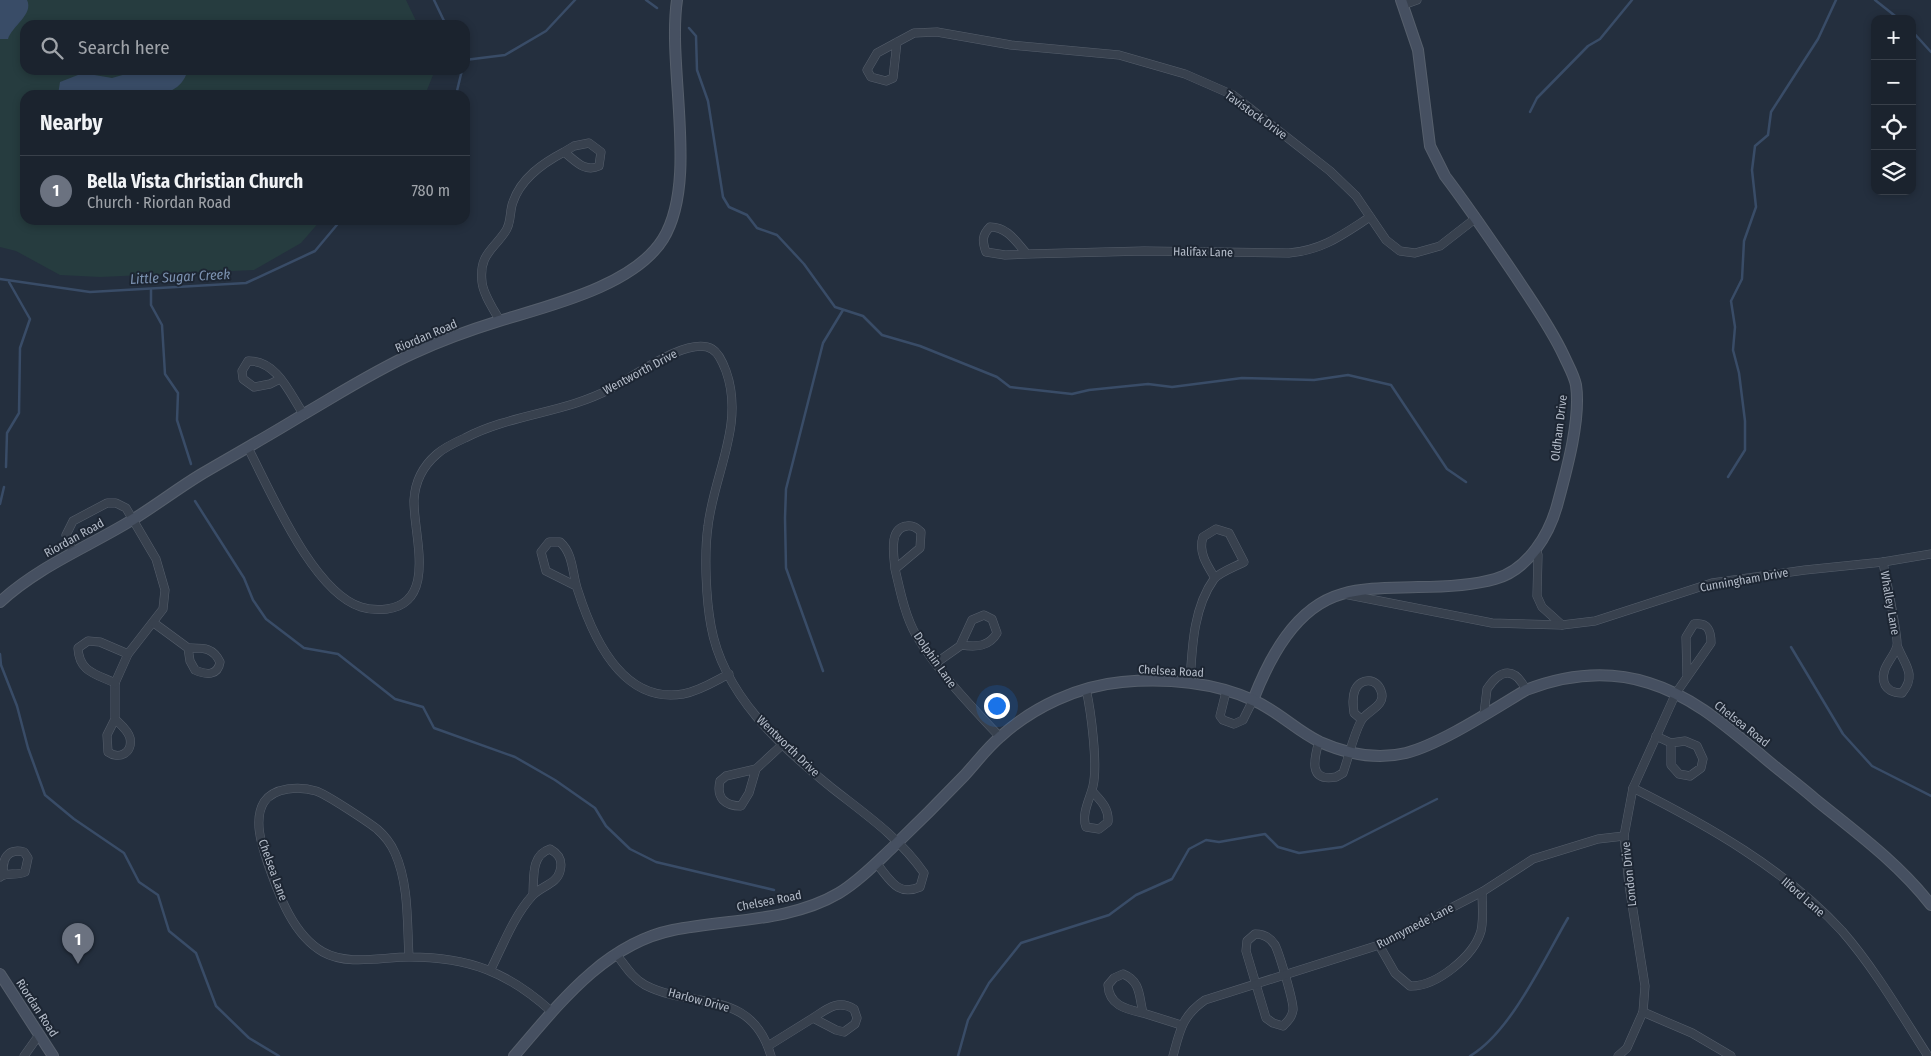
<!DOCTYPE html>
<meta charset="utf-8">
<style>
body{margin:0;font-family:"Fira Sans Condensed",sans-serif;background:#282f3a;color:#f1f3f6}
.controls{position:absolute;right:15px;top:15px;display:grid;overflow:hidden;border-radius:10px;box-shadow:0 2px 8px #0003}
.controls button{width:45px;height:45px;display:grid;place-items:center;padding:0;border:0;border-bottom:1px solid #39404a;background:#1b232e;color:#f1f3f6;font:25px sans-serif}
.you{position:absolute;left:996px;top:705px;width:18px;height:18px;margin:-12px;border:4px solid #fff;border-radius:50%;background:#1a73e8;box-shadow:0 0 0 8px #1a73e833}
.badge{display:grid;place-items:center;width:32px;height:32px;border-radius:50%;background:#8bbbb9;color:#fff;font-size:16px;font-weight:700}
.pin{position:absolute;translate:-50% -41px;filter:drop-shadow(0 1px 2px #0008)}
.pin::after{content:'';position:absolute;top:26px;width:18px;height:15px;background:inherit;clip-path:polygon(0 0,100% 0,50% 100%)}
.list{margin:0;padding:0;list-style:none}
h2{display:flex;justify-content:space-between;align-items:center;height:65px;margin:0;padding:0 20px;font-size:21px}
h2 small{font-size:16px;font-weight:400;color:#a0a4aa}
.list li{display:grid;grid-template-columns:32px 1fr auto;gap:15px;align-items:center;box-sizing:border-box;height:70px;padding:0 20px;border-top:1px solid #39404a}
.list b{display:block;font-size:19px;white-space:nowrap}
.list p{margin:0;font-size:16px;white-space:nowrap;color:#a0a4aa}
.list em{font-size:16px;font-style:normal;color:#a0a4aa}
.icon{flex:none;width:28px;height:28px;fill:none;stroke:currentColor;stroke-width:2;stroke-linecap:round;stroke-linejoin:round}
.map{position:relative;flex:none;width:1931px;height:1056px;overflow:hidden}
.search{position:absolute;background:#1b232e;box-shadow:0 2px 8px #0003;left:20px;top:20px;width:450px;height:55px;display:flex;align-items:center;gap:12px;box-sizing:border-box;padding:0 18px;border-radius:15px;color:#a0a4aa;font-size:19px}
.panel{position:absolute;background:#1b232e;box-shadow:0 2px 8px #0003;left:20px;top:90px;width:450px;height:135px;border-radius:15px}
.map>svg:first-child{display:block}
.green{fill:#263c3f}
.water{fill:#394c67}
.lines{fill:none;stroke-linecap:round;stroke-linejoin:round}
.stream{stroke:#394c67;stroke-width:2.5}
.street-casing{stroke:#565f6c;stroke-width:9}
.secondary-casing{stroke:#565f6c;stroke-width:12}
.street{stroke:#38414e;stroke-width:8}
.secondary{stroke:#465061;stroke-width:10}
.labels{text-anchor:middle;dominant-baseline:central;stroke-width:4;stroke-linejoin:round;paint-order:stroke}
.street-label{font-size:12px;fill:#b4bcc9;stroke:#1d2633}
.water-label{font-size:14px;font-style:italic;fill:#7c92b1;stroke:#1d2633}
</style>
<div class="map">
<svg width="1931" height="1056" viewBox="0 0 1931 1056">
<rect width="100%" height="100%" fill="#242f3e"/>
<path class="green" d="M0,0H406L418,25H25V70H435L425,95H25V220H321L301,243L254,270L100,277L60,275L16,251L0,247Z"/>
<g class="water">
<path d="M0,0H27C34,14 12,26 8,39H0Z"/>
<path d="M140,70H185L186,75C174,104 131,94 107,92L100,95H58L60,82L83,73L112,78Z"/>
</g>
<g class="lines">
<g class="stream">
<path d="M434,0L446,25"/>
<path d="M646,0L657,8"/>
<path d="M1875,0L1899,19"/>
<path d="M689,28L696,36L697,70L708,101L723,197L729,207L747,215L757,228L777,235L804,264L835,307L863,316L882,335L920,346L997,377L1010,387L1072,394L1089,390L1148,384L1172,387L1242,378L1314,380L1348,375L1391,385L1447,469L1466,482"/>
<path d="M1912,31L1931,52"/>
<path d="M465,60L505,55L546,31L575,0"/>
<path d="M456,95L462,70"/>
<path d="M1530,112L1537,98L1588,46L1600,39L1632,0"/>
<path d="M0,279L90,292L246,283L315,251L341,220"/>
<path d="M151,290V305L162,325L165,374L178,393L177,420L191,464"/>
<path d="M6,467L7,433L19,413L20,348L30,319L9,282"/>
<path d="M1728,477L1745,450V421L1739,373L1733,350L1735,327L1731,301L1742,279L1744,241L1756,207L1752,170L1755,146L1768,135L1771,112L1818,39L1836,0"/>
<path d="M195,501L244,578L253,600L266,619L304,648L338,654L395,699L423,707L434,728L515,757L555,780L595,808L606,826L630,849L656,862L774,890"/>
<path d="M0,504L4,487"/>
<path d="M1791,647L1843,734L1872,766L1931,796"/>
<path d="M0,654L1,665L17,706L28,748L45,795L74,819L124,853L139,882L158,895L169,931L196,953L216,1006L249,1038L279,1056"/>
<path d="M823,671L786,568L785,518L786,489L823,343L843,310"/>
<path d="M958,1056L968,1020L989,983L1021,943L1109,915L1136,895L1172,879L1189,849L1206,840L1219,842L1265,834L1278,847L1299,853L1342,847L1437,799"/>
<path d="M1470,1056C1511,1032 1544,959 1568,918"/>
</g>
<defs>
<g id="street">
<path d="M1403,5L1417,0"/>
<path d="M897,42L893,78L886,81L871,77L867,70L877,53L914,33L937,32L1011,45L1119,55L1185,74L1233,95L1330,171L1356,196L1386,240L1400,251L1415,253L1440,246L1476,218"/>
<path d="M1027,254L1005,255L986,252C982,241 982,235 990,227C1008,227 1016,242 1027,254L1144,251L1289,253C1323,250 1342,235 1370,217"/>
<path d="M500,321C494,310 483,294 482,282C479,255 492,251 505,232C512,223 509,212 513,202C521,178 543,163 564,152C575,160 584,173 599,166L601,152L589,143L574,146L564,152"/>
<path d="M280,379L270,384L254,387L243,379L242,371L248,361C277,360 290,394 304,415"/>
<path d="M248,448C271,492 313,592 361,607C370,610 379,610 387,609C438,602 413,534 414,500C415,482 423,466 437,454C445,447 456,442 465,438C511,414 565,413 610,389C632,378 688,335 712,349C719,353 723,363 726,371C745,424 714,474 708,526C704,554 706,599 711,626C723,694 780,746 832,788C865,814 899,837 924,873L920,887C897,897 890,879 876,863"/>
<path d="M1536,549L1538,555L1537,596L1542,607L1562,625"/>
<path d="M73,552L66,535L73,521L107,503H116L126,508L156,559L165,590L163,609L128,654L115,683V719L107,735L108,752C119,760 133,753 130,738C128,730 120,724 115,719"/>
<path d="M1883,562C1885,575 1899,638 1897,646C1894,658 1880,668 1884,682C1886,690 1894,693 1902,693C1918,674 1903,663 1897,645"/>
<path d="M895,569C894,556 888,528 907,526C913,525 917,528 921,532L920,548L895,569C900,590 905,616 916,635C939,673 970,705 1000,737"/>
<path d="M576,586L546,571L541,552L549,542H560C574,554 572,575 578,591C593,638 623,704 683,694C700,691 715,681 729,674"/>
<path d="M1344,594L1492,623L1562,625L1595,621L1712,583L1805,570L1883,562L1931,554"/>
<path d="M154,623L188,648L190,661L195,670C206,675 218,676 220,662C213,647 203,648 188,648"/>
<path d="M936,663L960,646L961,645C976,647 989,647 997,633L992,619L984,615L972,620L960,646"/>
<path d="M115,683C96,674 79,672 78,648L88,641L100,642L128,654"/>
<path d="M1190,683C1192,649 1193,608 1214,579C1220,572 1235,567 1244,562L1229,533L1216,529L1203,537C1198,552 1207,565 1215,578"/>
<path d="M1086,689C1091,711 1098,765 1093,786C1090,799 1081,814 1086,827L1099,829L1108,822C1109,808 1101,801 1092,791"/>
<path d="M1226,692L1220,716L1223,720L1234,724L1243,720L1253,700"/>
<path d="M1484,714L1487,689C1501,668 1515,667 1526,690"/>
<path d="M1656,736L1671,743L1685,741L1697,746L1703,759L1701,768L1690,776L1679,774L1671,765V743"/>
<path d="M1319,741C1314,759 1308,782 1336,777L1343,773C1349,756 1353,736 1361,721C1366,711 1387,706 1381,691C1377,678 1361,677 1355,690C1352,697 1353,705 1354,713L1361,719"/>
<path d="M756,769L749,793L741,806C725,806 716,798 720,781L726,776L756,769L783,744"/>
<path d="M1633,788C1707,825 1785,869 1842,931C1875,969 1901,1014 1928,1056"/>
<path d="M0,877C7,872 16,876 25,872L28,858L24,852C8,848 1,859 4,874"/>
<path d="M1255,934C1263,934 1270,937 1275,945C1279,953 1294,1002 1293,1010C1292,1017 1288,1021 1283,1026L1273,1023L1266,1018L1246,951L1247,941Z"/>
<path d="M1379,945L1395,973L1410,986C1436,987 1474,956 1481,931C1484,918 1482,904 1482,892"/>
<path d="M616,954C625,965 632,978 645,985C693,1010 751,987 771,1056"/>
<path d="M409,957C407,923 409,884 395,853C391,844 384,835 377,829C368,822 326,794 316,791C300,786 274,787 264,802C253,820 262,846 268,864C279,895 293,935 323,952C348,966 382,957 409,957C469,957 508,972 552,1012"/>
<path d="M491,969C503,945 514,916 532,896C541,886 557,884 560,871C563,860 559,854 550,849C531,855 534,877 533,894"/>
<path d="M1643,1012L1692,1033L1731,1056"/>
<path d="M1143,1013C1125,1009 1109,1005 1108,985L1114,978L1123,974C1141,981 1139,997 1143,1013L1181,1025"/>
<path d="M768,1046L813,1018L836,1030L844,1032L855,1024L857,1018L854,1009C838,999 827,1009 813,1018"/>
<path d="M24,1056L39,1035"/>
<path d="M1173,1056C1180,1030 1182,1016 1205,1000L1379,945L1482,892L1533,859L1598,839L1624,836"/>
<path d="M1618,1056L1627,1048L1643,1012L1645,986L1629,885L1624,836L1633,788L1676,693L1711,643C1711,631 1708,622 1694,624L1686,637L1687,676"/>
</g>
<g id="secondary">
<path d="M0,602C39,566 88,547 132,520C155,506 177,489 200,475C234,455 270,435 304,414C340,393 376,370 414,353C442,340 470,330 499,321C548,306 634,286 663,239C699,181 667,68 677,0"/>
<path d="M1253,700C1269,659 1295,607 1342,594C1366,587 1393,588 1418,587C1444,587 1470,586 1495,579C1528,570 1550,534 1558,502C1567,469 1581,418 1576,385C1574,375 1568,365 1564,356C1551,328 1533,303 1516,277C1493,243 1470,209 1445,176L1430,146L1418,50L1401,0"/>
<path d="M0,974L53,1056"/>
<path d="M514,1056C558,1005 604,944 673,930C728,919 790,922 839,893C860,880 876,863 893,847C917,824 941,800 964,776C976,763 987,748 1000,737C1033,707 1078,686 1122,682C1166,678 1215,682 1255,701C1279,712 1297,731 1320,742C1347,754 1377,760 1406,753C1441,744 1494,709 1526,690C1565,675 1608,670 1649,683C1692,696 1726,726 1760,754C1778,770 1798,784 1816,800C1857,833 1898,863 1931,905"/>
</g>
</defs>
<use href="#street" class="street-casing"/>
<use href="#secondary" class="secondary-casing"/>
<use href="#street" class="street"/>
<use href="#secondary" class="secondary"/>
</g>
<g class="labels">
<g class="street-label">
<text transform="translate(1256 115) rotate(36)">Tavistock Drive</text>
<text transform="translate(1203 252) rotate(1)">Halifax Lane</text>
<text transform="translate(426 336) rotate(-23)">Riordan Road</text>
<text transform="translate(640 372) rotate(-28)">Wentworth Drive</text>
<text transform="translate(1559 428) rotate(-83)">Oldham Drive</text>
<text transform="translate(74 538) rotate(-29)">Riordan Road</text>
<text transform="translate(1744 580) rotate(-10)">Cunningham Drive</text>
<text transform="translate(1890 603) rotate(80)">Whalley Lane</text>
<text transform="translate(935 660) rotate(55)">Dolphin Lane</text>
<text transform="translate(1171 671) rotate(3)">Chelsea Road</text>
<text transform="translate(1742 724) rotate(38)">Chelsea Road</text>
<text transform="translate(788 746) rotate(44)">Wentworth Drive</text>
<text transform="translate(273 870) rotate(70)">Chelsea Lane</text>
<text transform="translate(1629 874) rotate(-96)">London Drive</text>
<text transform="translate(1803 897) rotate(41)">Ilford Lane</text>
<text transform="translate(769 901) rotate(-11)">Chelsea Road</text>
<text transform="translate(1415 926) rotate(-27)">Runnymede Lane</text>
<text transform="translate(699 1000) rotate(15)">Harlow Drive</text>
<text transform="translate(37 1008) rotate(57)">Riordan Road</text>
</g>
<g class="water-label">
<text transform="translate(180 277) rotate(-3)">Little Sugar Creek</text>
</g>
</g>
</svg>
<div class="controls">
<button>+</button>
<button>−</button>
<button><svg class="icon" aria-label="locate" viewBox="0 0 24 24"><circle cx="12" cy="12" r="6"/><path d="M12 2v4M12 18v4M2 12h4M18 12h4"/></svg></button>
<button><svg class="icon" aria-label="layers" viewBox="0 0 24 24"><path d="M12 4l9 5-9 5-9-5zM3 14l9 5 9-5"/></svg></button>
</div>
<div class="you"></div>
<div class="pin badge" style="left:78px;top:964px;background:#6b7280">1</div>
<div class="search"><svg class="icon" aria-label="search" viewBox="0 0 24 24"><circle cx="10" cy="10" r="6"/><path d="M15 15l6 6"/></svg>Search here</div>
<section class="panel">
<h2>Nearby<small></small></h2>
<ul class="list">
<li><span class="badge" style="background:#6b7280">1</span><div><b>Bella Vista Christian Church</b><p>Church · Riordan Road</p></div><em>780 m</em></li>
</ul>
</section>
</div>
